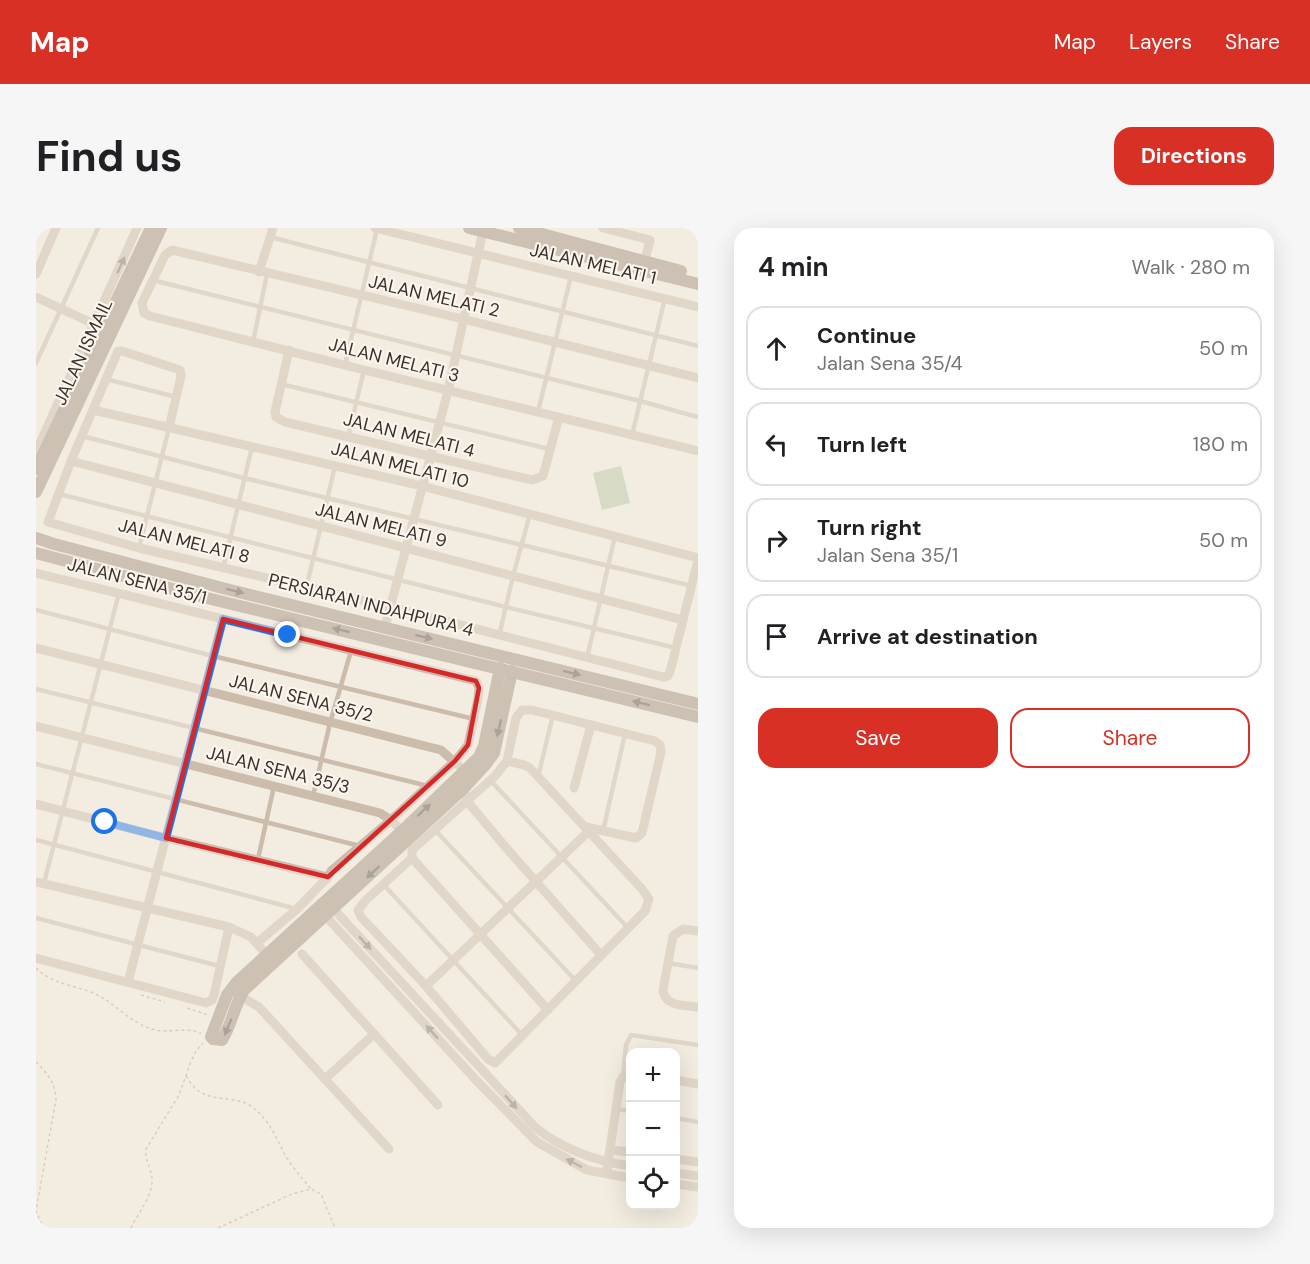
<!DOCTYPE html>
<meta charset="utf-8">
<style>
body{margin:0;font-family:"DM Sans",sans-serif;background:#f6f6f6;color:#202124}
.controls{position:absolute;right:18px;bottom:18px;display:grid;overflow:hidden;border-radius:12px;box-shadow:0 6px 24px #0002}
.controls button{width:54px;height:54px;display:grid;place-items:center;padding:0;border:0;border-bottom:2px solid #e0e0e0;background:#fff;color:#202124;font:30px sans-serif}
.stop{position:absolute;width:18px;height:18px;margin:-14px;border:4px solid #1a73e8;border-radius:50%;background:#fff}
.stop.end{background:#1a73e8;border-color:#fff;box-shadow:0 2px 6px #0008}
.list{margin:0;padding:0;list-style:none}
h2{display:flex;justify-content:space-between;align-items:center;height:78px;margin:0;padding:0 24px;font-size:26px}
h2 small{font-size:20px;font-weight:400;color:#757577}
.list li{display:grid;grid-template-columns:39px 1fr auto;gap:18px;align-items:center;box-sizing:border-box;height:84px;margin:0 12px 12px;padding:0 12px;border:2px solid #e0e0e0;border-radius:18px}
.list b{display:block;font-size:22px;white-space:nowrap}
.list p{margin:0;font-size:20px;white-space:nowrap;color:#757577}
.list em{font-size:20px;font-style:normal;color:#757577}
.actions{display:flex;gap:12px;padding:18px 24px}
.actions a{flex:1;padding:14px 0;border:2px solid #d93025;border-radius:18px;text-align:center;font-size:21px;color:#d93025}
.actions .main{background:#d93025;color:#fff}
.icon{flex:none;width:33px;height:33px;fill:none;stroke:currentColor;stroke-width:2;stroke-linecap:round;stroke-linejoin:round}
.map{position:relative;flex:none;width:662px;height:1000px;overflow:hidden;border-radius:18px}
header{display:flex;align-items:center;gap:36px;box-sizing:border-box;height:84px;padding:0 30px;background:#d93025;color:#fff}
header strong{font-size:28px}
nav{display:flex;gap:33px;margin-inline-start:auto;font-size:21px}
.intro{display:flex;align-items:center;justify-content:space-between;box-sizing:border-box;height:144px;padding:0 36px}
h1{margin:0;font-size:42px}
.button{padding:15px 27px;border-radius:18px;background:#d93025;color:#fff;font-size:21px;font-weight:700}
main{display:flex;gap:36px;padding:0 36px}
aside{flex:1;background:#fff;border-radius:18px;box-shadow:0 6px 24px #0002}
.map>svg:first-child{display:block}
.green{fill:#b5c3a0}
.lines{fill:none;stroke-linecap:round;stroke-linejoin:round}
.path{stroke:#b8a796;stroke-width:1.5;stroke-dasharray:3 3;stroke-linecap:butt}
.lane{stroke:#ccbcac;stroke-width:4.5}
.street{stroke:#ccbcac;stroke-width:9}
.secondary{stroke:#a08c7d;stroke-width:12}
.oneway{fill:#7c7065}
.oneway2{fill:#544840}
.route{stroke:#1a73e8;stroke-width:8}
.marked{fill:none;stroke:#d62828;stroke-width:4.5;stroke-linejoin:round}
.labels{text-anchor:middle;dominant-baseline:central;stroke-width:4.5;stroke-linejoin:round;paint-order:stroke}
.street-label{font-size:18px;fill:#3a312b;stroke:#fbf5ee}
</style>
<header>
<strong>Map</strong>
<nav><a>Map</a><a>Layers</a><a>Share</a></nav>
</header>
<div class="intro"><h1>Find us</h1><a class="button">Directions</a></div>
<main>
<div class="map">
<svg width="662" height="1000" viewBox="0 0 662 1000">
<rect width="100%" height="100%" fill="#f3ece1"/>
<path class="green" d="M585,238L594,275L566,282L557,245Z"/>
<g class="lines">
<g class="path">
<path d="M0,740C15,755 35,757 55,764C78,773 94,796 119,802C134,805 150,799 165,805"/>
<path d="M105,767L129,774"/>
<path d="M151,780L172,787"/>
<path d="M0,834C11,845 19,854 20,871L0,983L5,995L10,1000"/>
<path d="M150,848C153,851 154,856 158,859C173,875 198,867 215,878C232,890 240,909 249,927C256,939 266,950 275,961"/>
<path d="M95,1000C102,984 117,969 116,950C115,940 108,931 110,921L143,867L154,836L160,823L167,815"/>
<path d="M182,1000L256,966L275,961L285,966L299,1000"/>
</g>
<g class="lane">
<path d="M234,9L662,118"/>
<path d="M116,52L604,173L662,189"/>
<path d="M217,114L231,46"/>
<path d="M0,135L62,0"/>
<path d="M309,137L341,1"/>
<path d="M70,151L140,169"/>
<path d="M245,156L513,221"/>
<path d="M502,184L535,48"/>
<path d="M596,207L629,70"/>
<path d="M46,208L208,250L656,358"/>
<path d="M312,209L328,142"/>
<path d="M23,266L470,379L640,420"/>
<path d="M103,320L133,200"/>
<path d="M187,341L216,219"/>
<path d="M270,361L299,238"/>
<path d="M0,382L177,428L438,491"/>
<path d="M463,408L477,348L494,286"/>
<path d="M551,430L579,308"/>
<path d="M0,461L392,558"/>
<path d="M0,536L324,618"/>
<path d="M502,549L517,487"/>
<path d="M455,553L592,700"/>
<path d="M277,568L294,495L315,423"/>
<path d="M399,602L540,753"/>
<path d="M567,603L589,506"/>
<path d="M0,612L261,681"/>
<path d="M222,631L238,558"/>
<path d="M8,655L83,365"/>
<path d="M347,656L487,808"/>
<path d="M0,690L183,738"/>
<path d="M632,735L662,740"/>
<path d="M587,849L590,817L595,807L662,817"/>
<path d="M580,881L594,883"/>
<path d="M640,890L662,894"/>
</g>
<g class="street">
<path d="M339,0L662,79"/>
<path d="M567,0L614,12L609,32"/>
<path d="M223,44L237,0"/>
<path d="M0,46L20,0"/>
<path d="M0,69L58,96"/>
<path d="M253,122L239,184L240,189L249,194L496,252L507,248L523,189"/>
<path d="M662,150L427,91L136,22L129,27L106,75L108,85L114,88L328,142L662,223"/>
<path d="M57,182L378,256L662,330"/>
<path d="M133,200L145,148L144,142L86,123H82L35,233L12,294L103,320L355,379L627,449L632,448L634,444L662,332"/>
<path d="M0,224L101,0"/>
<path d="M35,233L647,392"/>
<path d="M0,345L440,453L443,460L442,471L432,517L428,522L419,533L355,592L295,643L292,649L261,681L221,715"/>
<path d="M349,399L412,163L447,3"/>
<path d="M0,420L405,522L423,538"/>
<path d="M0,498L344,585L355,592L366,603"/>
<path d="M471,533L488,537L494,540L606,661L613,671L609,683L459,835L452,831L390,758L325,689L322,682L330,672L376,630V622L459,548L471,533L480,490L486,482H496L619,513L624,517L625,524L606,605L600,610L550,599"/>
<path d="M538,560L555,497"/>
<path d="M430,567L431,573L472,622L565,727"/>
<path d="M0,576L130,610L292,649"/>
<path d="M376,630L512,782"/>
<path d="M0,654L193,699L215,709L230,726"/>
<path d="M293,676L499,899C527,922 560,933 594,938"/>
<path d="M285,683L440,852L501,914L551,942L594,950"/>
<path d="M662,703L647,701L637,708L627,762C629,779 649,777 662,779"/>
<path d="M266,726L402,877"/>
<path d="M0,730L170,775L176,772L178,767L193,699"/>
<path d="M92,754L187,391"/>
<path d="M390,758L553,603"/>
<path d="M204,768L223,779L353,921"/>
<path d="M289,851L338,806"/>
<path d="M640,852L662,856"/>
<path d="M574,922L594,924"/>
<path d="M640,931L662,934"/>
<path d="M571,941L584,854L587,849L594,846"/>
<path d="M640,945L662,948"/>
<path d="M640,956L662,959"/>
</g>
<g class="secondary">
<path d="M433,0L662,56"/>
<path d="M483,0L645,43"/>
<path d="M0,241L115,0"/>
<path d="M0,264L125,0"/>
<path d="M0,310L18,316L198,363L662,476"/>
<path d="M0,325L179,372L662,489"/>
<path d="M464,440L448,518L443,529L366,603L201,754L191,767L175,809L177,811L186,812C196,796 198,778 208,762L428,560L450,536L458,525L476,443"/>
</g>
</g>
<defs><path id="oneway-solid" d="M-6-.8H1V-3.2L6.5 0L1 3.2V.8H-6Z" transform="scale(1.5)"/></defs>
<g class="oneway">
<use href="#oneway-solid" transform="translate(85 37) rotate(-66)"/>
<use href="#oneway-solid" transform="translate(329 715) rotate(47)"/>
<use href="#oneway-solid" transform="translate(396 804) rotate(-132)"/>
<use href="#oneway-solid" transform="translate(475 874) rotate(48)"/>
<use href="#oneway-solid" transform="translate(538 935) rotate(-152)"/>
</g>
<g class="oneway2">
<use href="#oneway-solid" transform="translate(199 363) rotate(14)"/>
<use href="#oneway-solid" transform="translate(305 402) rotate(-166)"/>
<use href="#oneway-solid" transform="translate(388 409) rotate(13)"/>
<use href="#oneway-solid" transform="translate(536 445) rotate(14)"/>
<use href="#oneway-solid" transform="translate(605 475) rotate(-166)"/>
<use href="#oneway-solid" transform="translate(463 500) rotate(103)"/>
<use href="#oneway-solid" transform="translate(388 582) rotate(-43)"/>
<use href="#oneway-solid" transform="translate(337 644) rotate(137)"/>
<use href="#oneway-solid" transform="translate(192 799) rotate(113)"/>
</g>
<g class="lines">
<path class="route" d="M69,594L130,610L187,391L252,407"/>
</g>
<path d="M0 0H662V1000H0ZM187,391L440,453L443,460L432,517L419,533L292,649L130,610Z" fill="#f3ece1" fill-opacity=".55" fill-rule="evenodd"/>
<path class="marked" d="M187,391L440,453L443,460L432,517L419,533L292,649L130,610Z"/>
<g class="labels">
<g class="street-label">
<text transform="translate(557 36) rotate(13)">JALAN MELATI 1</text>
<text transform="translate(398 68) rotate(13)">JALAN MELATI 2</text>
<text transform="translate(47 124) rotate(-65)">JALAN ISMAIL</text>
<text transform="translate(358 132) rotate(14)">JALAN MELATI 3</text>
<text transform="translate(373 207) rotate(14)">JALAN MELATI 4</text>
<text transform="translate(364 237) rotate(14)">JALAN MELATI 10</text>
<text transform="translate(345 297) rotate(14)">JALAN MELATI 9</text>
<text transform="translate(148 313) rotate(14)">JALAN MELATI 8</text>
<text transform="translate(101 353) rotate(14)">JALAN SENA 35/1</text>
<text transform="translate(335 377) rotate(14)">PERSIARAN INDAHPURA 4</text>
<text transform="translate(265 470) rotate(14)">JALAN SENA 35/2</text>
<text transform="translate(242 542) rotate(14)">JALAN SENA 35/3</text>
</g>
</g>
</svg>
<div class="controls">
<button>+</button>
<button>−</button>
<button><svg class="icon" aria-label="locate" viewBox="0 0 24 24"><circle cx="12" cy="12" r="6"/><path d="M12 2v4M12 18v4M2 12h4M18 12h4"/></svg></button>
</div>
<div class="stop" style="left:69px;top:594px"></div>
<div class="stop end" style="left:252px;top:407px"></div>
</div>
<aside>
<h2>4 min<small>Walk · 280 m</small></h2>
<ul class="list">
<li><svg class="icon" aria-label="ahead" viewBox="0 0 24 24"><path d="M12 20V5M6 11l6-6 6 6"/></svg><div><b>Continue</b><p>Jalan Sena 35/4</p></div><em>50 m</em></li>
<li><svg class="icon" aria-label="left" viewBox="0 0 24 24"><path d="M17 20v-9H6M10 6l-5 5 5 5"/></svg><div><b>Turn left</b></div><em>180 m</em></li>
<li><svg class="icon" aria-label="right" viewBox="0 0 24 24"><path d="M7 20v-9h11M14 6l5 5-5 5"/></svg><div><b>Turn right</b><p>Jalan Sena 35/1</p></div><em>50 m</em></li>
<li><svg class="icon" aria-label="arrive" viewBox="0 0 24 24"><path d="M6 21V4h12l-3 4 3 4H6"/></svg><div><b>Arrive at destination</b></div></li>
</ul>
<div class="actions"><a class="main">Save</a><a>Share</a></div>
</aside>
</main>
